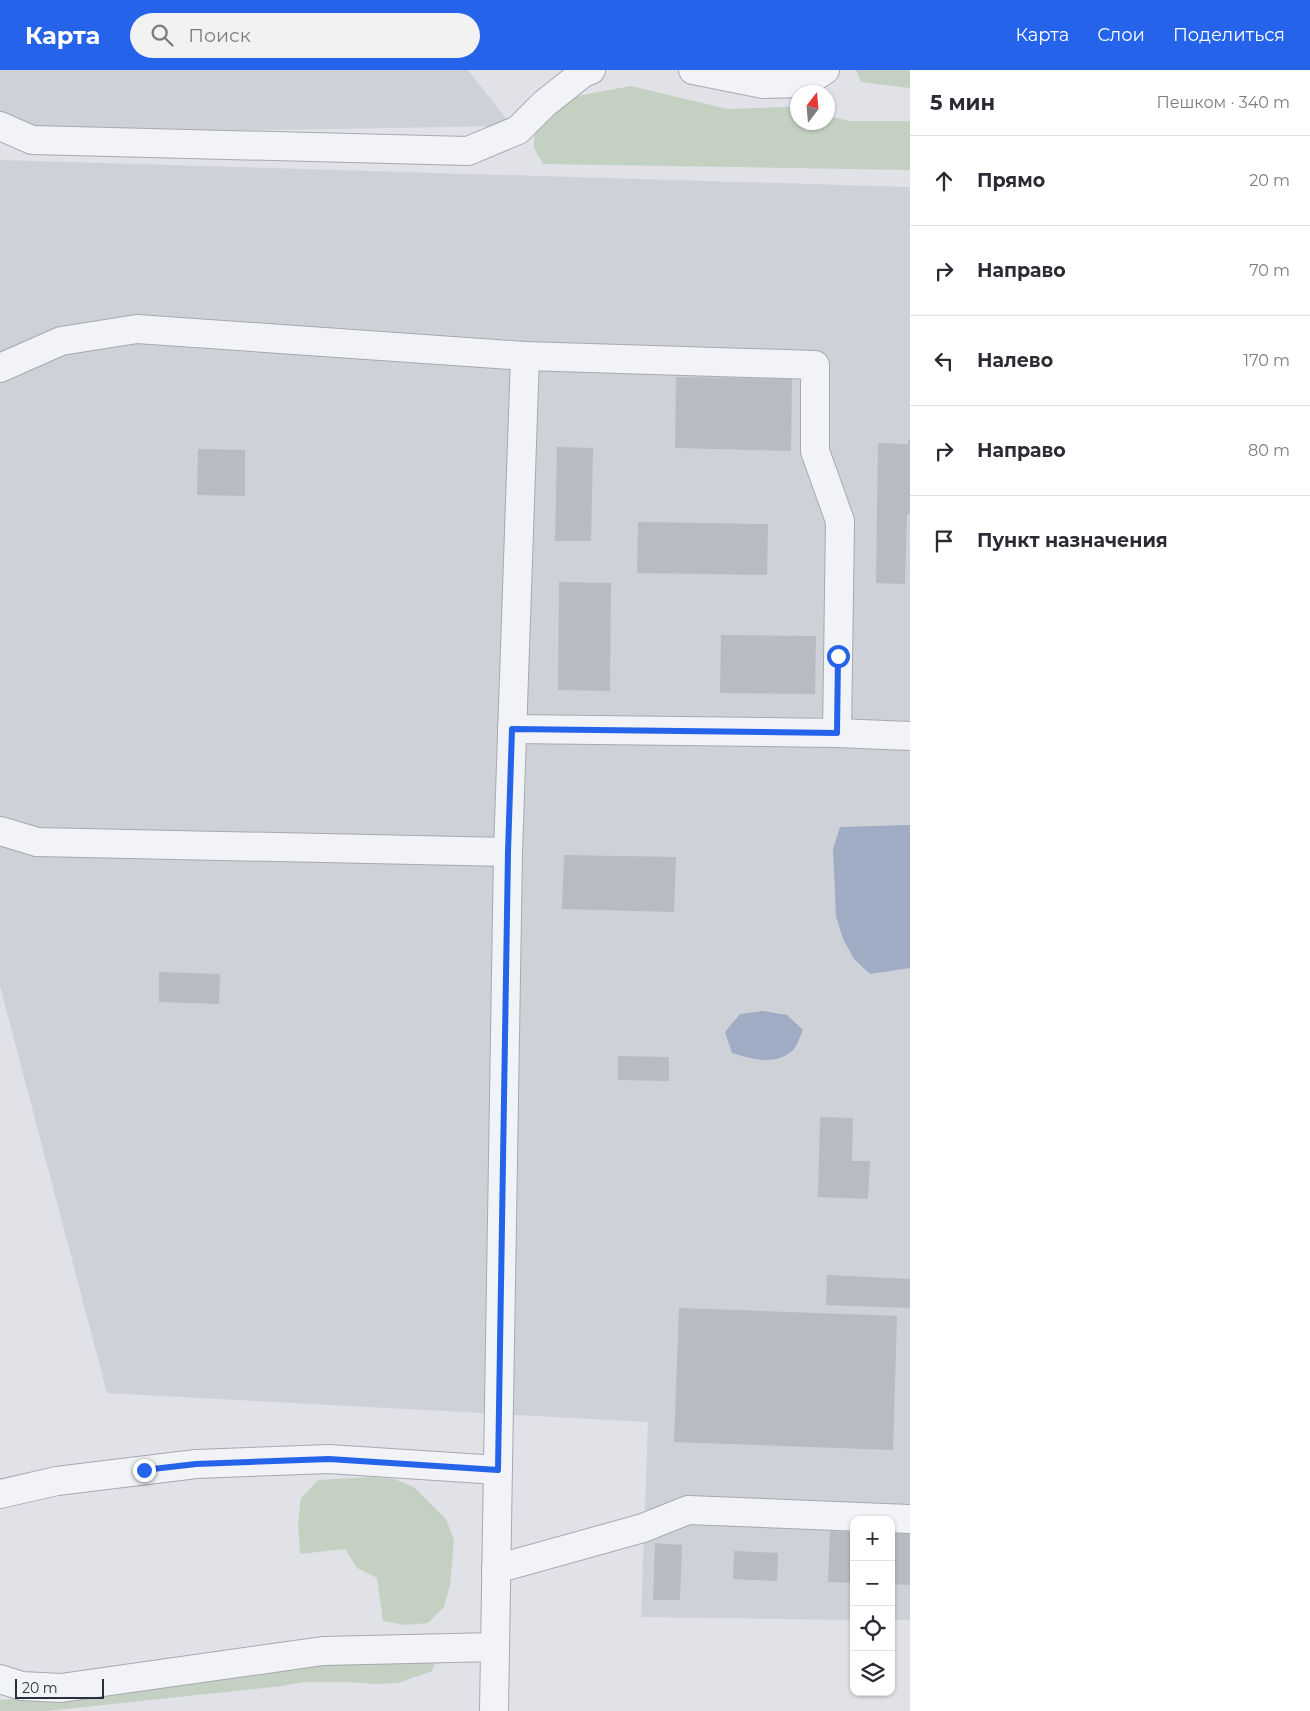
<!DOCTYPE html>
<html lang="ru">
<meta charset="utf-8">
<style>
body{margin:0;font-family:Montserrat,sans-serif;background:#f2f2f3;color:#2b2b33}
.controls{position:absolute;right:15px;bottom:15px;display:grid;overflow:hidden;border-radius:10px;box-shadow:0 1px 4px #0004}
.controls button{width:45px;height:45px;display:grid;place-items:center;padding:0;border:0;border-bottom:1px solid #e1e1e2;background:#fff;color:#2b2b33;font:25px sans-serif}
.compass{position:absolute;left:790px;top:15px;width:45px;height:45px;border-radius:50%;background:#fff;box-shadow:0 1px 4px #0004;rotate:16deg}
.scale{position:absolute;left:15px;bottom:12px;width:89px;box-sizing:border-box;padding-left:5px;border:2px solid #2a2f3d;border-top:0;font-size:14px;line-height:18px;white-space:nowrap;color:#2a2f3d;-webkit-text-stroke:4px #eff1f5;paint-order:stroke}
.stop{position:absolute;width:15px;height:15px;margin:-11px;border:4px solid #2563eb;border-radius:50%;background:#fff}
.stop.end{background:#2563eb;border-color:#fff;box-shadow:0 1px 5px #0008}
.list{margin:0;padding:0;list-style:none}
h2{display:flex;justify-content:space-between;align-items:center;height:65px;margin:0;padding:0 20px;font-size:21px}
h2 small{font-size:16px;font-weight:400;color:#7c7c81}
.list li{display:grid;grid-template-columns:32px 1fr auto;gap:15px;align-items:center;box-sizing:border-box;height:90px;padding:0 20px;border-top:1px solid #e1e1e2}
.list b{display:block;font-size:19px;white-space:nowrap}
.list em{font-size:16px;font-style:normal;color:#7c7c81}
.icon{flex:none;width:28px;height:28px;fill:none;stroke:currentColor;stroke-width:2;stroke-linecap:round;stroke-linejoin:round}
.map{position:relative;flex:none;width:910px;height:1641px;overflow:hidden}
header{display:flex;align-items:center;gap:30px;box-sizing:border-box;height:70px;padding:0 25px;background:#2563eb;color:#fff}
header strong{font-size:24px}
nav{display:flex;gap:28px;margin-inline-start:auto;font-size:18px}
.search{width:350px;height:45px;background:#f2f2f3;display:flex;align-items:center;gap:12px;box-sizing:border-box;padding:0 18px;border-radius:28px;color:#7c7c81;font-size:19px}
main{display:flex}
aside{flex:1;background:#fff}
.map>svg:first-child{display:block}
.built{fill:#cfd1d9}
.green{fill:#c4d1c2}
.water{fill:#9facc4}
.building{fill:#b8bbc4}
.lines{fill:none;stroke-linecap:round;stroke-linejoin:round}
.minor-casing{stroke:#a6a9b1;stroke-width:30}
.minor{stroke:#f2f3f6;stroke-width:28}
.route{stroke:#2563eb;stroke-width:6}
</style>
<header>
<strong>Карта</strong>
<div class="search"><svg class="icon" aria-label="search" viewBox="0 0 24 24"><circle cx="10" cy="10" r="6"/><path d="M15 15l6 6"/></svg>Поиск</div>
<nav><a>Карта</a><a>Слои</a><a>Поделиться</a></nav>
</header>
<main>
<div class="map">
<svg width="910" height="1641" viewBox="0 0 910 1641">
<rect width="100%" height="100%" fill="#e0e2e8"/>
<g class="built">
<path d="M0,0H468L512,56L27,64L0,43Z"/>
<path d="M0,90L910,117V1550H891V1450H854V1550L641,1547L648,1352L107,1323L0,916Z"/>
</g>
<g class="green">
<path d="M856,0H910V18L861,12Z"/>
<path d="M631,16L727,39L789,37L797,39L798,52H828V46L849,51H910V100L543,94L534,78V62L566,28Z"/>
<path d="M372,1407L394,1409L414,1417L446,1449L454,1470L450,1515L444,1537L428,1553L405,1555L383,1551L377,1508L357,1498L345,1479L300,1484L298,1452L301,1428L318,1410Z"/>
<path d="M379,1581L416,1585L435,1594L432,1601L398,1613L375,1614L350,1612H304L282,1616L47,1641H0V1630L178,1612Z"/>
</g>
<g class="water">
<path d="M910,755V898L870,904L854,889L843,869L836,846L833,779L840,757Z"/>
<path d="M763,941L787,945L803,960C800,966 797,977 792,981C774,996 752,989 732,983L725,962L740,944Z"/>
</g>
<g class="building">
<path d="M676,307L792,309L791,381L675,378Z"/>
<path d="M908,370H910V444H907L905,514L876,513L878,373L908,374Z"/>
<path d="M557,377L593,378L591,471H555Z"/>
<path d="M198,379L245,380V426L197,425Z"/>
<path d="M638,452L768,454L767,505L637,503Z"/>
<path d="M559,512L611,513L610,621L558,620Z"/>
<path d="M721,565L816,566L815,624L720,623Z"/>
<path d="M564,785L676,787L674,842L562,839Z"/>
<path d="M159,902L220,904L219,934L159,932Z"/>
<path d="M618,986L669,987V1011L618,1010Z"/>
<path d="M820,1047L853,1048L852,1091H870L868,1129L818,1127Z"/>
<path d="M827,1205L910,1209V1238L826,1235Z"/>
<path d="M679,1238L897,1246L893,1380L674,1372Z"/>
<path d="M830,1461L854,1462V1513L828,1512Z"/>
<path d="M891,1463L910,1464V1515L891,1514Z"/>
<path d="M655,1473L682,1475L680,1530H653Z"/>
<path d="M734,1481L778,1483L777,1511L733,1509Z"/>
</g>
<g class="lines">
<defs>
<g id="minor">
<path d="M693,0L763,14L805,13L825,0"/>
<path d="M0,56L32,70L468,81L518,60L544,34L583,3L591,0"/>
<path d="M0,298L61,271L137,259L525,286L815,295V381L840,451L837,663L512,659"/>
<path d="M837,663L910,666"/>
<path d="M0,761L37,772L508,782"/>
<path d="M0,1424L57,1411L196,1394L329,1389L498,1400"/>
<path d="M496,1499L643,1458L688,1440L910,1449"/>
<path d="M0,1609L22,1616L61,1618L323,1581L495,1577"/>
<path d="M494,1641L508,782L525,286"/>
</g>
</defs>
<use href="#minor" class="minor-casing"/>
<use href="#minor" class="minor"/>
</g>
<g class="lines">
<path class="route" d="M144,1400L196,1394L329,1389L498,1400L508,782L512,659L837,663L838,586"/>
</g>
</svg>
<div class="controls">
<button>+</button>
<button>−</button>
<button><svg class="icon" aria-label="locate" viewBox="0 0 24 24"><circle cx="12" cy="12" r="6"/><path d="M12 2v4M12 18v4M2 12h4M18 12h4"/></svg></button>
<button><svg class="icon" aria-label="layers" viewBox="0 0 24 24"><path d="M12 4l9 5-9 5-9-5zM3 14l9 5 9-5"/></svg></button>
</div>
<svg class="compass" viewBox="-18 -18 36 36"><path d="M0-13l5 13h-10z" fill="#e53935"/><path d="M0 13l5-13h-10z" fill="#7c7c81"/></svg>
<div class="scale">20 m</div>
<div class="stop" style="left:838px;top:586px"></div>
<div class="stop end" style="left:144px;top:1400px"></div>
</div>
<aside>
<h2>5 мин<small>Пешком · 340 m</small></h2>
<ul class="list">
<li><svg class="icon" aria-label="ahead" viewBox="0 0 24 24"><path d="M12 20V5M6 11l6-6 6 6"/></svg><div><b>Прямо</b></div><em>20 m</em></li>
<li><svg class="icon" aria-label="right" viewBox="0 0 24 24"><path d="M7 20v-9h11M14 6l5 5-5 5"/></svg><div><b>Направо</b></div><em>70 m</em></li>
<li><svg class="icon" aria-label="left" viewBox="0 0 24 24"><path d="M17 20v-9H6M10 6l-5 5 5 5"/></svg><div><b>Налево</b></div><em>170 m</em></li>
<li><svg class="icon" aria-label="right" viewBox="0 0 24 24"><path d="M7 20v-9h11M14 6l5 5-5 5"/></svg><div><b>Направо</b></div><em>80 m</em></li>
<li><svg class="icon" aria-label="arrive" viewBox="0 0 24 24"><path d="M6 21V4h12l-3 4 3 4H6"/></svg><div><b>Пункт назначения</b></div></li>
</ul>
</aside>
</main>
